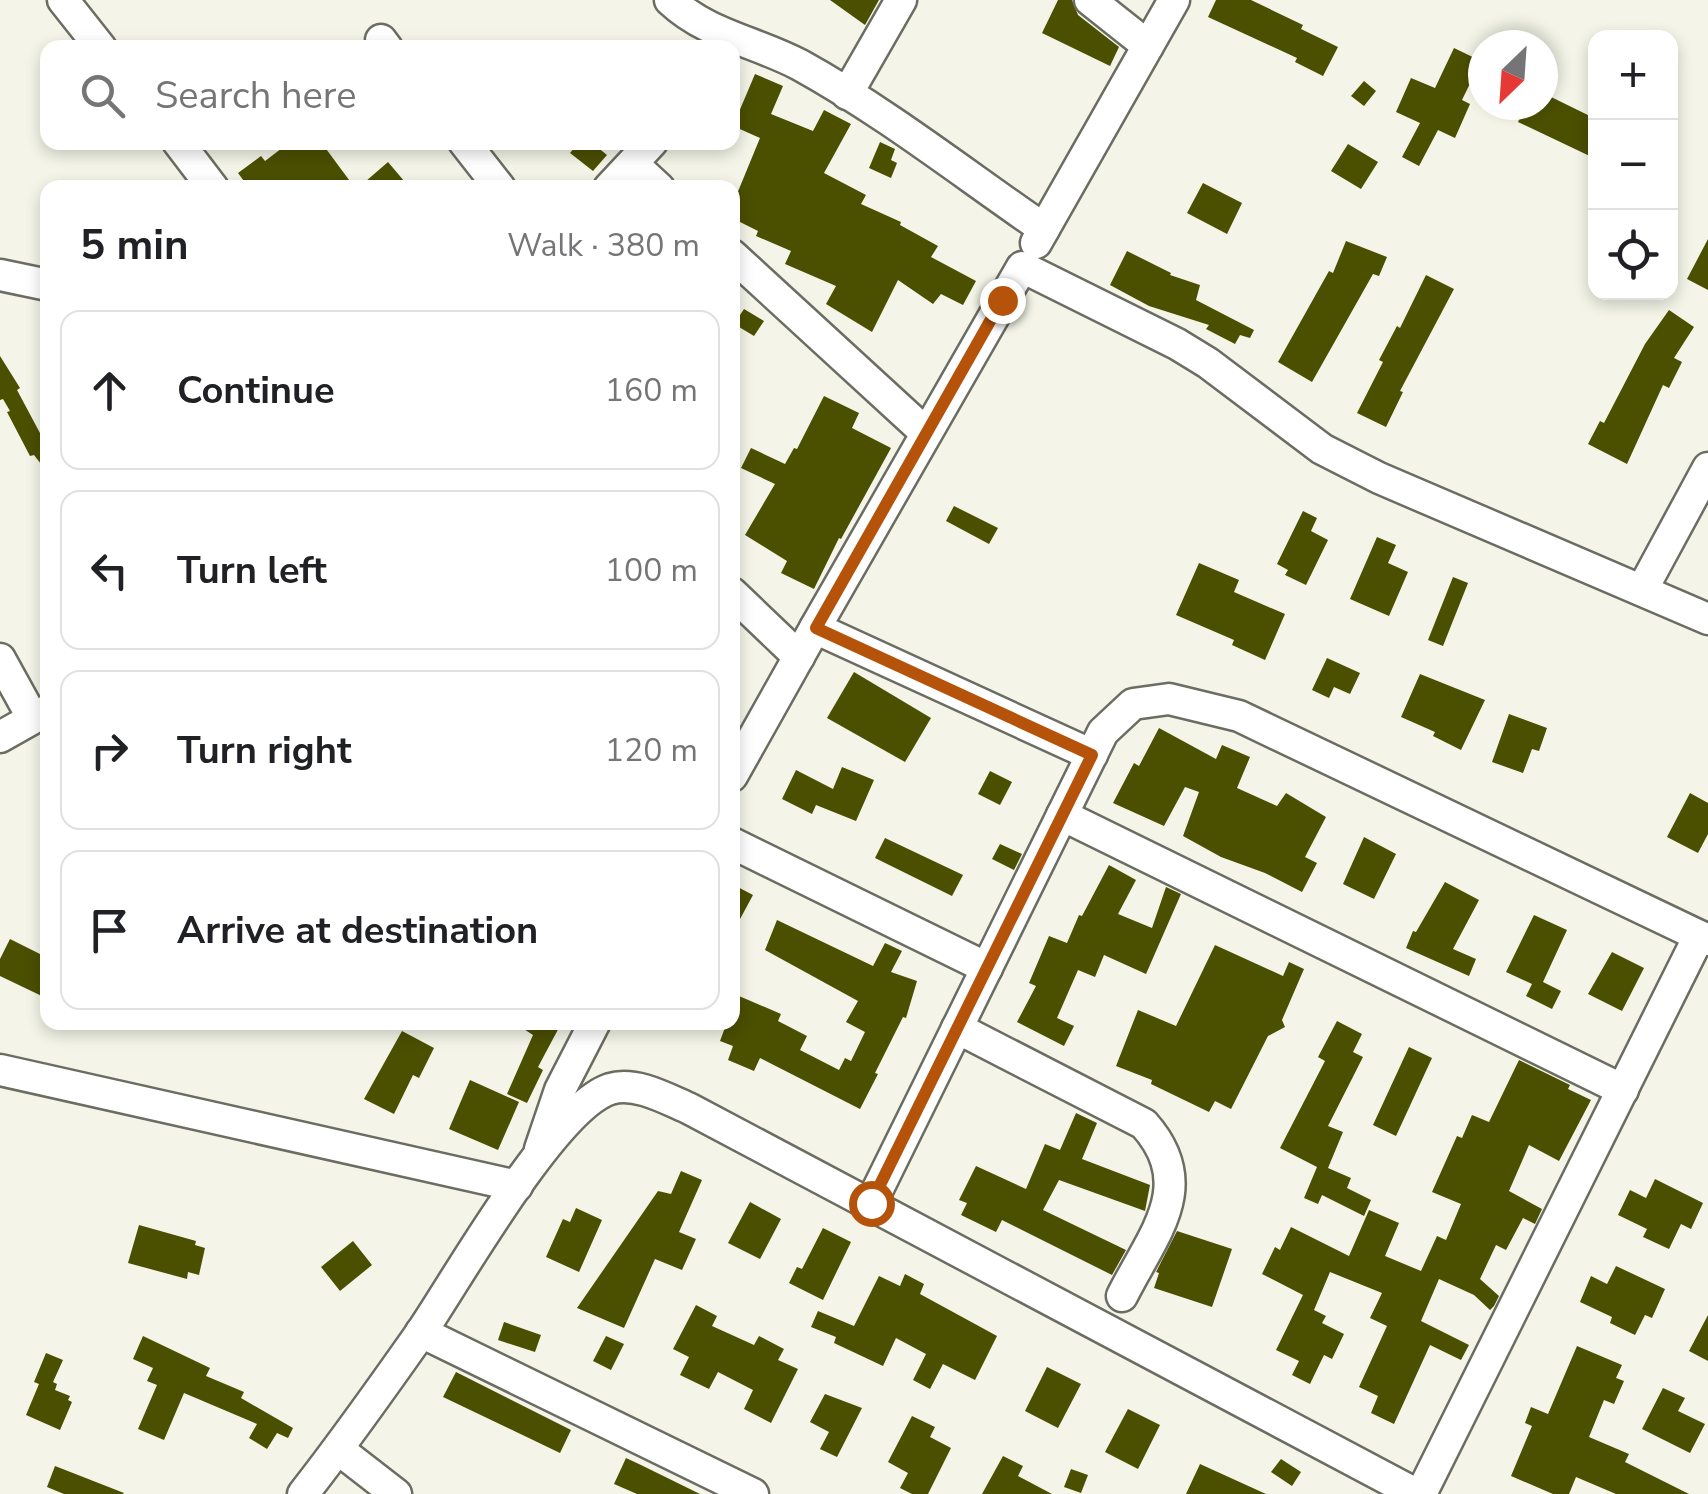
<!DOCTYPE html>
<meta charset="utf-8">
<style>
body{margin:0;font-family:"Nunito Sans",sans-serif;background:#f6f6f6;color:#202124}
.controls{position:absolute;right:30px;top:30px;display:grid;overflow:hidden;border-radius:20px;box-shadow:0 5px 15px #0003}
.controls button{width:90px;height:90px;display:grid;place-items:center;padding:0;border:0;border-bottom:2px solid #e0e0e0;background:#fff;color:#202124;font:50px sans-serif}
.compass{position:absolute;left:1468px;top:30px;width:90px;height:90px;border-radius:50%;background:#fff;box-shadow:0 5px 15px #0003;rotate:205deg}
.stop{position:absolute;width:30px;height:30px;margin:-22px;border:8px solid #b45309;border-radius:50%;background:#fff}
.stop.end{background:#b45309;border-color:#fff;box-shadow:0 2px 10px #0008}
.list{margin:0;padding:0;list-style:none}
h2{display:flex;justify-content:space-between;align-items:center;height:130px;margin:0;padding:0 40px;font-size:42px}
h2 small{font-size:32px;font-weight:400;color:#757577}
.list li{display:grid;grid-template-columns:65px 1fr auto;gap:30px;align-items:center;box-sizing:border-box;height:160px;margin:0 20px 20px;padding:0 20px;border:2px solid #e0e0e0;border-radius:20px}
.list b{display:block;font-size:38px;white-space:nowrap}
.list em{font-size:32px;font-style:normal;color:#757577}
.icon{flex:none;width:55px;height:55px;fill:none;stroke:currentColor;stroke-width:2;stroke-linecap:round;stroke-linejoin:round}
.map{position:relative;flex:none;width:1708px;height:1494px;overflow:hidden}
.search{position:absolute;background:#fff;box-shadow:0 5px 15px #0003;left:40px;top:40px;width:700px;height:110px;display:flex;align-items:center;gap:25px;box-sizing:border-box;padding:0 35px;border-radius:20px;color:#757577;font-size:38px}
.panel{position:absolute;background:#fff;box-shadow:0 5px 15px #0003;left:40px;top:180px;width:700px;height:850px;border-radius:20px}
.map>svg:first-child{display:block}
.building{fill:#4b4f00}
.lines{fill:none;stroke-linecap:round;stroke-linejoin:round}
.minor-casing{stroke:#6c6d62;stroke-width:35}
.minor{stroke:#fff;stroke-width:30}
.route{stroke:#b45309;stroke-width:12}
</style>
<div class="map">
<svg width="1708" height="1494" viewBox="0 0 1708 1494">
<rect width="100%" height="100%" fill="#f4f5e8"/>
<g class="building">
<path d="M830,0H879L865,25Z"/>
<path d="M1058,0H1072L1078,15L1119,47L1110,66L1042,33Z"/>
<path d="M1216,0H1251L1303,25L1301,29L1338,47L1323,76L1295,62L1297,58L1208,17Z"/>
<path d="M1454,48L1481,61L1462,100L1470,104L1455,138L1438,130L1419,166L1402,157L1420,123L1396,112L1411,78L1435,88Z"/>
<path d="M755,74L783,86L771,114L813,131L824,110L851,124L824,173L866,195L861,204L901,222L900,225L938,246L931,257L976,281L963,305L941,294L933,304L898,280L872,332L826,304L836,286L785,264L791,251L756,236L758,231L732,218V206L760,138L733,126Z"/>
<path d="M1364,81L1376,91L1364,106L1351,96Z"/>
<path d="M1543,93L1596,119V159L1518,122L1526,105H1543Z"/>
<path d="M290,142H321L355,188H249L238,173L261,156L265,161Z"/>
<path d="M579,142H591L607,155L593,171L570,153Z"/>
<path d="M880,142L895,149L891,160L897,163L891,178L869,168Z"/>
<path d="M1348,144L1378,162L1361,189L1331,171Z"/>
<path d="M388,162L410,188H358Z"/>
<path d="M1203,183L1242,203L1227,234L1187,213Z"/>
<path d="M1708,239V290L1687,279Z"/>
<path d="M1346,241L1387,257L1379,276L1373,274L1312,382L1278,362L1329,271L1333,273Z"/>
<path d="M1127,251L1171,273L1170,275L1200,285L1196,300L1254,330L1250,338L1240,335L1235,344L1206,329L1209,325L1149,306L1110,285Z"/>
<path d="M1426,275L1454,289L1400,391L1403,392L1386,427L1357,413L1383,362L1379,360L1397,326L1400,328Z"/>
<path d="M744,309L764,321L754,336L734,324Z"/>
<path d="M1669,310L1694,327L1674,358L1682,362L1669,388L1663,385L1627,464L1588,444L1600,421L1604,423L1645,344Z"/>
<path d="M0,356L20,388L17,390L48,448V473L34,455L30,456L7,412L10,411L3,399L0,400Z"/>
<path d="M824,396L859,413L852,428L891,448L841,539L839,538L814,589L781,573L787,561L745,535L775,484L741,468L751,448L785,464L794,448L797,449Z"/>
<path d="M954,506L998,528L989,544L946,521Z"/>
<path d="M1303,511L1317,518L1311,531L1328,540L1306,585L1285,575L1288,570L1277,564Z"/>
<path d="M1377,537L1396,545L1388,563L1408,572L1389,616L1350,599Z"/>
<path d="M1199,563L1239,580L1234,592L1285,614L1265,660L1232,645L1234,640L1176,615Z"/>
<path d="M1453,577L1468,583L1443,646L1428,640Z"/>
<path d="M1327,658L1360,673L1350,694L1334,687L1329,698L1312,690Z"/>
<path d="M854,672L931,718L905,762L827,718Z"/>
<path d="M1420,674L1485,700L1461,750L1433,736L1435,732L1401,717Z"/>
<path d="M1509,714L1547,728L1539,751L1532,749L1523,773L1492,762Z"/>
<path d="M1159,728L1216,759L1222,745L1250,757L1237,788L1277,806L1286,793L1326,817L1305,857L1317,863L1302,892L1265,873L1221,857L1183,836L1199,792L1185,787L1164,826L1113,803L1134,763L1139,766Z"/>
<path d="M842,767L874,780L856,821L816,805L812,814L782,799L796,770L833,789Z"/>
<path d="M990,771L1012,782L1000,805L978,794Z"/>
<path d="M1690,793L1708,803V834L1698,853L1667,837Z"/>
<path d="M1364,837L1396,854L1374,899L1343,884Z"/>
<path d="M885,838L963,875L952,896L875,858Z"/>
<path d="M1000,844L1022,854L1014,870L992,859Z"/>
<path d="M1109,865L1136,880L1118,914L1152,928L1166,887L1181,894L1146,974L1104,955L1095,977L1078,970L1057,1018L1074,1026L1064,1046L1017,1022L1036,986L1029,983L1049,936L1067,943L1079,915L1082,916Z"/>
<path d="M1445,882L1479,900L1453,949L1476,959L1469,976L1406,948L1413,931L1416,932Z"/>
<path d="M732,884L753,895L732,934Z"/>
<path d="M1534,915L1567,930L1543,982L1561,991L1552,1009L1526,996L1532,984L1506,972Z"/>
<path d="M777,920L873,966L885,943L902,951L891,972L917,981L906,1018L903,1017L875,1073L878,1074L860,1109L760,1058L754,1071L728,1060L733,1046L720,1041L727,1022H732V993L781,1014L778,1021L807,1036L800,1050L839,1070L845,1058L851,1061L865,1032L846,1022L858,1001L765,950Z"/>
<path d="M10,939L48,958V999L0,976V959Z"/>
<path d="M1215,945L1283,976L1289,962L1304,969L1282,1020L1285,1027L1268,1036L1231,1109L1215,1101L1209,1112L1151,1084L1152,1080L1116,1066L1138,1010L1176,1026Z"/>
<path d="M1612,952L1644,968L1622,1011L1588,994Z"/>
<path d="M1337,1021L1362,1034L1353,1052L1363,1057L1328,1126L1343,1132L1328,1168L1351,1178L1347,1188L1371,1200L1364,1216L1322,1195L1318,1204L1304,1198L1317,1167L1280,1148L1325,1061L1318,1057Z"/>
<path d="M513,1022H562L538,1067L543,1070L527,1103L507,1094L533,1035Z"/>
<path d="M402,1031L434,1048L419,1078L413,1075L394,1114L364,1099Z"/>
<path d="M1409,1047L1432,1058L1396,1136L1373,1125Z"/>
<path d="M1519,1060L1570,1085L1568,1089L1591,1100L1559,1161L1529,1145L1509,1191L1542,1209L1535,1224L1523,1218L1506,1250L1496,1245L1480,1279L1499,1296L1494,1306L1490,1310L1474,1295L1439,1279L1421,1321L1469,1345L1461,1360L1430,1345L1394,1424L1371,1413L1378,1396L1359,1387L1387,1326L1370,1318L1382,1293L1330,1272L1314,1310L1326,1316L1322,1323L1344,1334L1332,1359L1324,1355L1310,1384L1292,1375L1299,1361L1276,1350L1303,1295L1262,1274L1275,1247L1280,1250L1291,1227L1349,1256L1369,1210L1399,1223L1385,1256L1421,1271L1437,1236L1446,1240L1461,1204L1432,1192L1457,1136L1462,1138L1472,1115L1489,1122Z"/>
<path d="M470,1080L519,1102L498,1150L449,1129Z"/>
<path d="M1076,1113L1097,1123L1082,1159L1150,1185L1145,1211L1059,1180L1043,1210L1126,1250L1112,1275L1002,1220L996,1232L961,1215L967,1203L959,1200L976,1166L1026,1189L1045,1144L1060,1150Z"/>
<path d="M681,1171L702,1180L679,1232L696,1239L682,1270L655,1259L624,1328L577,1308L658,1191L671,1194Z"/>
<path d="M1655,1179L1703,1203L1691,1229L1681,1224L1669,1249L1643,1237L1647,1229L1618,1215L1630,1190L1646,1198Z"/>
<path d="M750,1202L781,1219L760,1259L728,1243Z"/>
<path d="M576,1208L602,1220L579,1272L546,1257L563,1219L570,1222Z"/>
<path d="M139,1225L196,1241L195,1245L205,1248L199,1275L188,1272L187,1279L128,1263Z"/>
<path d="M823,1228L851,1242L823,1300L789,1283L797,1267L802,1269Z"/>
<path d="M1177,1231L1232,1249L1212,1307L1154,1288L1159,1273L1156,1272Z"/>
<path d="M353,1241L372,1265L340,1291L321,1267Z"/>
<path d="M1616,1266L1665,1289L1652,1318L1645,1315L1635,1335L1610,1323L1612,1317L1580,1302L1591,1276L1607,1284Z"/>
<path d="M905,1274L924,1284L920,1294L997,1336L975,1380L943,1364L930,1389L913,1380L926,1354L896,1338L883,1366L834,1343L836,1337L811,1327L818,1311L854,1326L879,1276L900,1286Z"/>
<path d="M696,1305L717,1316L712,1326L754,1345L759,1336L784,1349L778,1360L798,1369L771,1423L744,1409L753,1390L718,1372L709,1389L680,1375L689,1357L673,1349Z"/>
<path d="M1708,1315V1361L1689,1351Z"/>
<path d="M504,1322L541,1335L535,1352L498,1340Z"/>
<path d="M143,1336L210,1368L206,1376L244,1392L241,1398L293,1428L288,1438L277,1433L267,1449L249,1438L257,1424L184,1393L164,1440L138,1429L157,1385L147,1381L153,1368L133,1359Z"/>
<path d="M606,1336L624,1344L611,1370L593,1361Z"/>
<path d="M1577,1346L1622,1365L1616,1378L1624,1381L1614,1404L1604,1400L1589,1437L1629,1454L1625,1462L1689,1494H1616L1576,1477L1569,1494H1553L1511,1476L1532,1426L1525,1423L1531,1407L1548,1414Z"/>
<path d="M46,1353L63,1360L53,1382L57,1384L55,1390L70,1396L68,1400L72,1402L60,1430L26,1415L39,1384L34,1382Z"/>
<path d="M1047,1367L1081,1384L1058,1428L1025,1411Z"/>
<path d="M456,1372L571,1430L560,1453L443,1397Z"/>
<path d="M1663,1388L1685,1398L1678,1411L1705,1424L1690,1453L1642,1429Z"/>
<path d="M825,1394L862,1408L837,1457L820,1449L829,1432L810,1422Z"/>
<path d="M1128,1409L1160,1425L1138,1469L1105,1452Z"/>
<path d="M912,1416L935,1427L930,1437L951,1448L928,1494H912L900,1488L908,1473L888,1462Z"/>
<path d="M1003,1456L1023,1466L1018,1476L1052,1494H982Z"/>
<path d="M626,1458L641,1465L700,1494H637L614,1484Z"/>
<path d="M1281,1459L1301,1472L1292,1486L1271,1472Z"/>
<path d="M1200,1464L1266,1494H1186Z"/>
<path d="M55,1466L124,1493L123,1494H64L47,1487Z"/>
<path d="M1071,1469L1088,1475L1081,1493L1064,1487Z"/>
</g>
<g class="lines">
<defs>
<g id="minor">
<path d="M63,0L101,48"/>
<path d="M670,0C707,35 757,42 800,65C885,112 964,174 1044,229"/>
<path d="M1090,0L1148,46"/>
<path d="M381,40L387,48"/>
<path d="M847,94L901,0"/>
<path d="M178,142L213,188"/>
<path d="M464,142L500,188"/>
<path d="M633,164L659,188"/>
<path d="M609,188L652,142"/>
<path d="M1036,243L1174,0"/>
<path d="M732,255L926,433"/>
<path d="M0,275L48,285"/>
<path d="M1642,590L1708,468"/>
<path d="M732,593L799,657"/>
<path d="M0,659L32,717"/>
<path d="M0,737L48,710"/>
<path d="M1092,755L815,628L1022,267L1177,344L1208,363L1322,449L1379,478L1708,619"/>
<path d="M732,776L815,628"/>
<path d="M1062,815L1623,1090"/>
<path d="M732,843L987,968"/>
<path d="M957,1028L1144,1124C1199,1186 1153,1234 1122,1296"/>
<path d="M0,1070L517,1186"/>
<path d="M540,1149L560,1090L595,1022"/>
<path d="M871,1203L1103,732L1133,704L1169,699L1239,716L1708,940"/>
<path d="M421,1332L753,1494"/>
<path d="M338,1449L396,1494"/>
<path d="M303,1494C344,1442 382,1388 420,1334C457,1280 553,1108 610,1089C636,1081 667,1099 690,1109L1416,1494"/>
<path d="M1421,1494L1699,936"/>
</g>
</defs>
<use href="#minor" class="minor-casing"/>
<use href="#minor" class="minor"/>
</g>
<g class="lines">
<path class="route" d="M871,1203L1092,755L816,628L1002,300"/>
</g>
</svg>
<div class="controls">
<button>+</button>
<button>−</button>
<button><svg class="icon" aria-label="locate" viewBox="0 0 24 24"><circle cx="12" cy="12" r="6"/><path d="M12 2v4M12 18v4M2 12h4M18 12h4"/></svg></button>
</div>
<svg class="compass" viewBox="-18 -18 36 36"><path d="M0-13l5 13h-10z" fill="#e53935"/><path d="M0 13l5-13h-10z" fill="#757577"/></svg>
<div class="stop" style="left:871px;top:1203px"></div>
<div class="stop end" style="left:1002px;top:300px"></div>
<div class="search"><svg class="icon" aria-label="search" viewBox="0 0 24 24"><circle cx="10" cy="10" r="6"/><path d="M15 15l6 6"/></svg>Search here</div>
<section class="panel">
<h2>5 min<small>Walk · 380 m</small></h2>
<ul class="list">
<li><svg class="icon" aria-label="ahead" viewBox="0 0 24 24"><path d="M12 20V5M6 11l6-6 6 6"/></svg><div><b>Continue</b></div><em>160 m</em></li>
<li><svg class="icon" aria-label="left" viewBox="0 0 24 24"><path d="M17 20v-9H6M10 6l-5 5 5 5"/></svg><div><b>Turn left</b></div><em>100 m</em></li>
<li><svg class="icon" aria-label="right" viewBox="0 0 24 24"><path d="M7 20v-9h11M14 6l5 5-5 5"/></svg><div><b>Turn right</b></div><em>120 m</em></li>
<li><svg class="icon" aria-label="arrive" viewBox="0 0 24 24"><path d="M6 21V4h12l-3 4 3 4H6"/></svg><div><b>Arrive at destination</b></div></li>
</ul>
</section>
</div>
